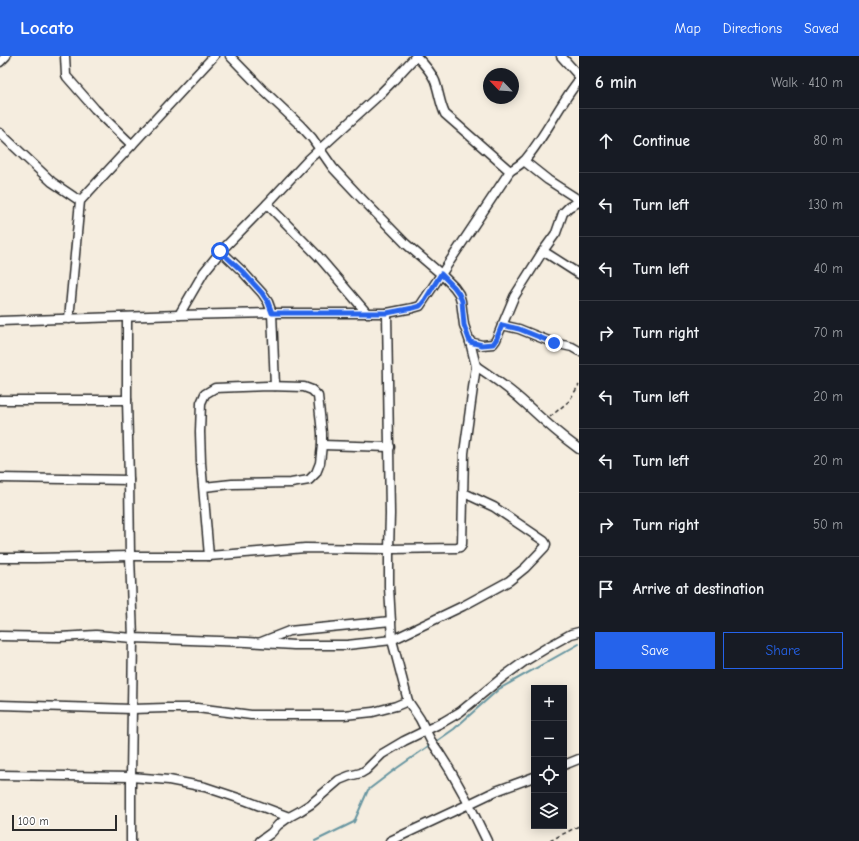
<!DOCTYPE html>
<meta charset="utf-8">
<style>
body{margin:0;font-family:"Comic Neue",sans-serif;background:#242831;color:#f1f3f6}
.controls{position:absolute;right:12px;bottom:12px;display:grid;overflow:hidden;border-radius:0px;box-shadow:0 2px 10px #0003}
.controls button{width:36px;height:36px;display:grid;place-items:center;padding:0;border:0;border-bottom:1px solid #363941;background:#171b24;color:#f1f3f6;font:20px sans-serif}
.compass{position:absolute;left:483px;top:12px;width:36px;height:36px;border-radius:50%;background:#171b24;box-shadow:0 2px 10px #0003;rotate:295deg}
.scale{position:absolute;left:12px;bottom:10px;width:105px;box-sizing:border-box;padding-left:4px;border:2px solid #2b2b2b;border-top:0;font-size:11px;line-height:14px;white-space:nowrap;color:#2b2b2b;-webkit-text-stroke:3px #fff;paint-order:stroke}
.stop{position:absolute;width:12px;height:12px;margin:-9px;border:3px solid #2563eb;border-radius:50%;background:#fff}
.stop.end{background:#2563eb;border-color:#fff;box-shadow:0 1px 4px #0008}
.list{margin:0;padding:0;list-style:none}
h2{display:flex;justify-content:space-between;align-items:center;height:52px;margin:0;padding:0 16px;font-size:17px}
h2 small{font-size:13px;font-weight:400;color:#9ea1a6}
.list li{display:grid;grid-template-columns:26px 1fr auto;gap:12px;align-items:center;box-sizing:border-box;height:64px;padding:0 16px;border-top:1px solid #363941}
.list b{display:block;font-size:15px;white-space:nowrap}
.list em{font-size:13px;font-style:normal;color:#9ea1a6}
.actions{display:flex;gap:8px;padding:12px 16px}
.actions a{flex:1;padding:9px 0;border:1px solid #2563eb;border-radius:0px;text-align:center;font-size:14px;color:#2563eb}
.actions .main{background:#2563eb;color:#fff}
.icon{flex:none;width:22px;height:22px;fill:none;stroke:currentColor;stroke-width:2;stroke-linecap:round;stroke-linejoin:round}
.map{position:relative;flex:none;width:579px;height:785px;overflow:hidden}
header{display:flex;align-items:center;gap:24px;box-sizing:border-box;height:56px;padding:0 20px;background:#2563eb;color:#fff}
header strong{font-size:19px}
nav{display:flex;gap:22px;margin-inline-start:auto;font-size:14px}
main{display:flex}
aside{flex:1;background:#171b24}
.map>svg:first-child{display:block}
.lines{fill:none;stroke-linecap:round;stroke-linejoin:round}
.stream{stroke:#6896a1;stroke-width:2}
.street-casing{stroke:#2b2b2b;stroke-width:11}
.path{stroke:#2b2b2b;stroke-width:1.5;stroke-dasharray:4 3;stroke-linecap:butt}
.street{stroke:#fff;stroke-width:8}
.route{stroke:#2563eb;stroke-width:5}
</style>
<header>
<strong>Locato</strong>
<nav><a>Map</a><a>Directions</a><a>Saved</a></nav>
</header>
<main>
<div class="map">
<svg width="579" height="785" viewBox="0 0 579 785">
<rect width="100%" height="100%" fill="#f5eddf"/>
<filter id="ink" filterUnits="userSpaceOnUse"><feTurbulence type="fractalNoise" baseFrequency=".025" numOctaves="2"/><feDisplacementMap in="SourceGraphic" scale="8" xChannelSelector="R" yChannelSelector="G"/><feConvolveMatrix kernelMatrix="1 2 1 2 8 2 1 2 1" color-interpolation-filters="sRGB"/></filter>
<g filter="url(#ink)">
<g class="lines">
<g class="stream">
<path d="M434,687L454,673L499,633L579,588"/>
<path d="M315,785L354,766L368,734L397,712L430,689"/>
</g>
<defs>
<g id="street">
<path d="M65,0L66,19L67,21L95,53L132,89"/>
<path d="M416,0C423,7 431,15 435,25C439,36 440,48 445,58L510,115"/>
<path d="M561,0L579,20"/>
<path d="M0,6L6,0"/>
<path d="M0,77L52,126L80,145"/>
<path d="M524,105L548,124L579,144"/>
<path d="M267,148L318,200L366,256"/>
<path d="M221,195L243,216L262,237L268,246L272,257L275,330"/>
<path d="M543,195L579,218"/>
<path d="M387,257L413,252L420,250L510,115C515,112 521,108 525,104C546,79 559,49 579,24"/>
<path d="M179,259L204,216L221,195L267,148L309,103L378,40L392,26L416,0"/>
<path d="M127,261V344L129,424L130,500L133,582L131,721V785"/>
<path d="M69,263L80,145L214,0"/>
<path d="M0,265L179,259L272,257H387L390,458L389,493V531L392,584L408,645L420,663L431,685L438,695L450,714L469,748L487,785"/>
<path d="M502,269L519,273L554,287L572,291L579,295"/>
<path d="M470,286L482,289L493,288L496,284L514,241L543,195L556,177L563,157L569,151L579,146"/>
<path d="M476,310C494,322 512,335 527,349C544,365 561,380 579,393"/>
<path d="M0,344H127"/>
<path d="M322,389L390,391"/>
<path d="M0,422L129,424"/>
<path d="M204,431L232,428L291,427L309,424L316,417L320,407L322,389V377L318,340L312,334L304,331L267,330L215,332L205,338L201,347L200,376L201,407L209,500"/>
<path d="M0,502H36L130,500H209L305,492L389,493L457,492L460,491L462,488L464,397L476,310L470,286L464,269L461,245L459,238L454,231L441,218L406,188L363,144L333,112L312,82L300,69L263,34L230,0"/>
<path d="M0,580L59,581L96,579L133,582L247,586L294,589H347L392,584L463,550L509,525L525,512L545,491L546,488L544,485L494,451L464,437"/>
<path d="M261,586L289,575L391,565"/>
<path d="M0,649L132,653L166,652H197L251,659H344L373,656L396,650L408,645"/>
<path d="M564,709L579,703"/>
<path d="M0,719L131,721L169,724L205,731L247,745L289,761"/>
<path d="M260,785L271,777L278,769L289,761L300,755L311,748L339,724L349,720L361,717L366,714L382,698L404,685L443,666L460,656L503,621L525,605L553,588L571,578L579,576"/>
<path d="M390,785L469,748L496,735L534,721"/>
</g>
</defs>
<use href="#street" class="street-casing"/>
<g class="path">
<path d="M550,361L569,345L579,329"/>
<path d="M550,785L559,780L579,770"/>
</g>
<use href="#street" class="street"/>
</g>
</g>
<g class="lines" filter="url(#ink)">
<path class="route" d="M220,195L243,216L262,237L268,246L272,257H387L413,252L420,250L425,244L441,218L454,231L459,238L462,245L464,269L470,286L482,289L493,288L496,284L502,269L519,273L554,287"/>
</g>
</svg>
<div class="controls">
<button>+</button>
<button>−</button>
<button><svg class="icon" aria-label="locate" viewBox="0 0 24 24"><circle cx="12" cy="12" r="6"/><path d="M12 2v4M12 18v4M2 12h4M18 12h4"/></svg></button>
<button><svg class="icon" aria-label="layers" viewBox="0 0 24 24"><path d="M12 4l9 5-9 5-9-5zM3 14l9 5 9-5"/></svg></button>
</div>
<svg class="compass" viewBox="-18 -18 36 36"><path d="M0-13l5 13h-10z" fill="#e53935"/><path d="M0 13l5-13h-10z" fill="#9ea1a6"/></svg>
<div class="scale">100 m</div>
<div class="stop" style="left:220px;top:195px"></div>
<div class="stop end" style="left:554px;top:287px"></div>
</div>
<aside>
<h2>6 min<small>Walk · 410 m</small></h2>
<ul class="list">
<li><svg class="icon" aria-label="ahead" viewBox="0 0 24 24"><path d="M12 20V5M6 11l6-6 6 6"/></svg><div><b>Continue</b></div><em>80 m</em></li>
<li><svg class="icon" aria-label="left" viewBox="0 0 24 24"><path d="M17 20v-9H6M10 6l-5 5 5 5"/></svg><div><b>Turn left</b></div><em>130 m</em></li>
<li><svg class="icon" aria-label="left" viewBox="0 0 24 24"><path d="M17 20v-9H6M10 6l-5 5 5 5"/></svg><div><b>Turn left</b></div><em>40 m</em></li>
<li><svg class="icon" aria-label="right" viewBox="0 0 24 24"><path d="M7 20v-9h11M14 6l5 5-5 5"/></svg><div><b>Turn right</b></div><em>70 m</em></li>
<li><svg class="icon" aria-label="left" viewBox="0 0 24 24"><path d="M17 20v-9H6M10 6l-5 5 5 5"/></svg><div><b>Turn left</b></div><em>20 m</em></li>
<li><svg class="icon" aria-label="left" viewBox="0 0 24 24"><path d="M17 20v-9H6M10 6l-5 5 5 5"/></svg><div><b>Turn left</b></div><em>20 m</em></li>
<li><svg class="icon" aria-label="right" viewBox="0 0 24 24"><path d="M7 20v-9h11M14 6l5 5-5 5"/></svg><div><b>Turn right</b></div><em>50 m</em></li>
<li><svg class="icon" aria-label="arrive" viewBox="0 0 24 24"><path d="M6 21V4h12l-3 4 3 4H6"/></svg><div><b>Arrive at destination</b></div></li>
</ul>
<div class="actions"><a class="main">Save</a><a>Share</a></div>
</aside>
</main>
